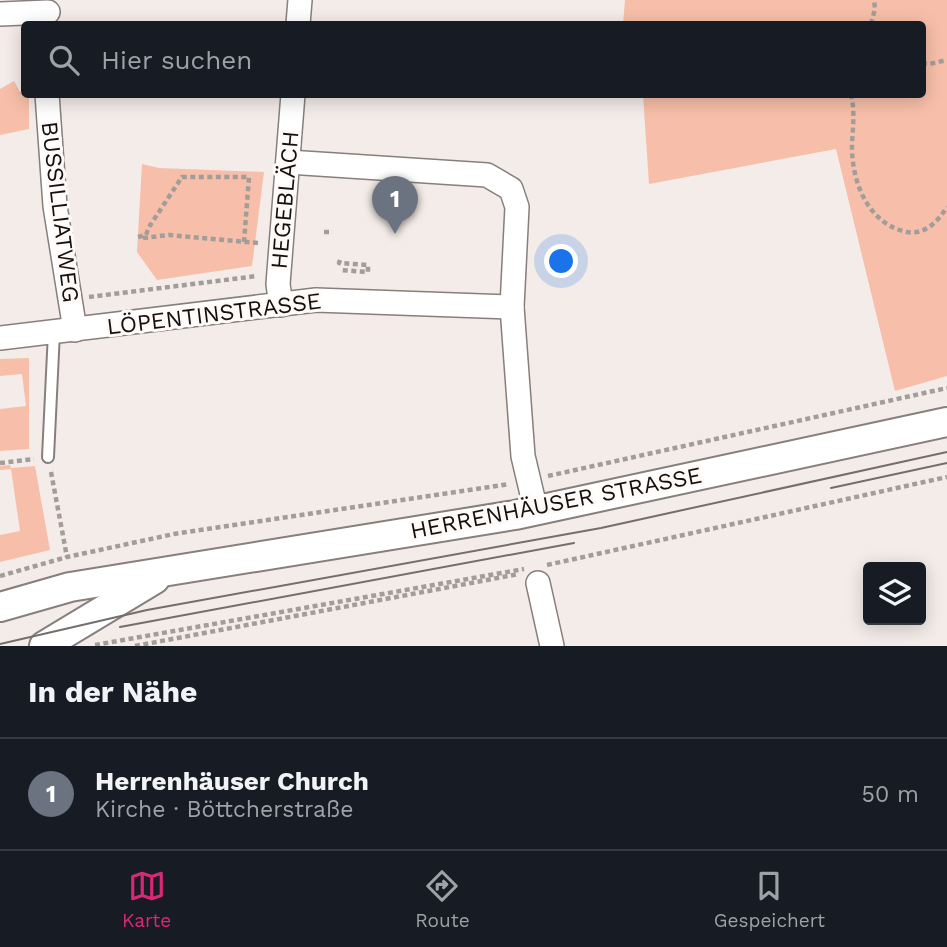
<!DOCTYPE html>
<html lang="de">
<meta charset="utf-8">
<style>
body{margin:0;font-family:"Work Sans",sans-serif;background:#20242c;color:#f1f3f6}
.controls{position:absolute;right:21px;bottom:21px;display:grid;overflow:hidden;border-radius:7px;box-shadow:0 4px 18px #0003}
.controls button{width:63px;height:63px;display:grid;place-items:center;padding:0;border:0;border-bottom:2px solid #363941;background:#171b24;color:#f1f3f6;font:35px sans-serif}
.you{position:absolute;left:562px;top:262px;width:24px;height:24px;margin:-18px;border:5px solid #fff;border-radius:50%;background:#1a73e8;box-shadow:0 0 0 10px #1a73e833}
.badge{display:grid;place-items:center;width:46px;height:46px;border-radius:50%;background:#db2777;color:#fff;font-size:23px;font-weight:700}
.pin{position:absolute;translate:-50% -58px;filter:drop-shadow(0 2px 4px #0008)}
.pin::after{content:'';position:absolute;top:37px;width:24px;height:21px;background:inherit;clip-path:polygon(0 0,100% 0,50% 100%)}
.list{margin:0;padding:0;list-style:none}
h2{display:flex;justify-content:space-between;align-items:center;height:91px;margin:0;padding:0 28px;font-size:30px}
h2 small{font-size:23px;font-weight:400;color:#9ea1a6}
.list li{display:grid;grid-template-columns:46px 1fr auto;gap:21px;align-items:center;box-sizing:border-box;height:112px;padding:0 28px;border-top:2px solid #363941}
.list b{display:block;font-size:26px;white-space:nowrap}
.list p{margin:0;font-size:23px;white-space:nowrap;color:#9ea1a6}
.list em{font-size:23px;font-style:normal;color:#9ea1a6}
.icon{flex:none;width:38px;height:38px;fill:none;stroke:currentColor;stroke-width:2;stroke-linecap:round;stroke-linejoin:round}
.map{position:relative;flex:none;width:947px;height:646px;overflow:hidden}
.search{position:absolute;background:#171b24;box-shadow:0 4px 18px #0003;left:21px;right:21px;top:21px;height:77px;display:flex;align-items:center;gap:18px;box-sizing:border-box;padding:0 24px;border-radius:7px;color:#9ea1a6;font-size:26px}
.sheet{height:203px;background:#171b24}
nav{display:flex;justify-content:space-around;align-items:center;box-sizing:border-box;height:98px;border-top:2px solid #363941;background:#171b24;font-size:19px;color:#9ea1a6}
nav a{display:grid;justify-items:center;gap:4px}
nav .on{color:#db2777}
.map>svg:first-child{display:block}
.green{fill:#f7bfa9}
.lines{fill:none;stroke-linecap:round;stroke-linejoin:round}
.service-casing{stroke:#867f7c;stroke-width:14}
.minor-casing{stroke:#867f7c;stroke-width:26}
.tertiary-casing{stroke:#867f7c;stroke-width:32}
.path{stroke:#a39d9a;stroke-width:4.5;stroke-dasharray:5 3.5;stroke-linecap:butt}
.service{stroke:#fff;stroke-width:10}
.minor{stroke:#fff;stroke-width:23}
.tertiary{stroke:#fff;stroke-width:28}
.tram{stroke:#736e6c;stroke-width:2}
.labels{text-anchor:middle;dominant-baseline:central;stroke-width:6;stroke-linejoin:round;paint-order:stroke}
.street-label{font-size:23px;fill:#13100f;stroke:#fffaf8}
</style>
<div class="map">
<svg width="947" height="646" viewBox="0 0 947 646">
<rect width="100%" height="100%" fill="#f4ece9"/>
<g class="green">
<path d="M625,0H947V376L895,391L836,149L649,184L643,95L922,94V24H623Z"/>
<path d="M14,81L20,92L24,91V94L29,95V129L0,135V89Z"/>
<path d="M142,164L159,168L264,172L252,266L157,280L137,252Z"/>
<path d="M29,358V449L0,451V409L26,406L22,374L0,376V359Z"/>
<path d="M10,465L11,468L35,466L50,550L0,562V535L20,531L11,469L0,470V466Z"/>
</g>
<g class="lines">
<defs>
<path id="service" d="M48,457L54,332"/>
<g id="minor">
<path d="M0,14L48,12"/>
<path d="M298,24L300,0"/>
<path d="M47,94L55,206L75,330"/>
<path d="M288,162L487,175L511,189L517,207L512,307L523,456L536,511"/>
<path d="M281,305L278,284L293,94"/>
<path d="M0,338L316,300L512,307"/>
<path d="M538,583L552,646"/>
</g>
<g id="tertiary">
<path d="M0,607L70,587L515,515L947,422"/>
<path d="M44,646L155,579"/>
</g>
</defs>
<use href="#service" class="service-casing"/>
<use href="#minor" class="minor-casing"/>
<use href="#tertiary" class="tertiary-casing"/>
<g class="path">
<path d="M871,24L875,9L874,0"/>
<path d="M922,63L929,64L947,60"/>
<path d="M851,94C855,112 853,126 852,143C851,179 866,221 903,231C923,237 937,223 947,207"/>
<path d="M324,232H331"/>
<path d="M138,237L146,235L149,227L182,177H249L244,242"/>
<path d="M143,238L169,235L259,243"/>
<path d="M340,260L339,263L368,265V272L340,270"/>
<path d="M89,297L257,276"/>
<path d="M0,463L34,459"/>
<path d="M51,472L67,557"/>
<path d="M548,476L947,388"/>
<path d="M547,565L947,477"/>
<path d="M0,576L67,557L174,534L509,484"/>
<path d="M95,645L524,569"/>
<path d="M135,646L519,574"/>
</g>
<use href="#service" class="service"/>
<use href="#minor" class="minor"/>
<use href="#tertiary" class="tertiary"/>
<g class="tram">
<path d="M831,488L947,463"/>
<path d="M120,627L574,543"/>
<path d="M0,644L147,610L601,528L947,452"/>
</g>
</g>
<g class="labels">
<g class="street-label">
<text transform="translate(285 200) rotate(-85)">HEGEBLÄCH</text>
<text transform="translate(60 212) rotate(83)">BUSSILLIATWEG</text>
<text transform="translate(214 314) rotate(-7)">LÖPENTINSTRASSE</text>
<text transform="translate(556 503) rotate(-11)">HERRENHÄUSER STRASSE</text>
</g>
</g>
</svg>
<div class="controls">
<button><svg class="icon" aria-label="layers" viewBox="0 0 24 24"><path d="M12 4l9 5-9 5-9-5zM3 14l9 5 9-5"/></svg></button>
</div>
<div class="you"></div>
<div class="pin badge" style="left:395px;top:234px;background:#6b7280">1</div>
<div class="search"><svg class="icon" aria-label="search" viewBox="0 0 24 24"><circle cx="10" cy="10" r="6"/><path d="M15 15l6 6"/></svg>Hier suchen</div>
</div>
<section class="sheet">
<h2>In der Nähe<small></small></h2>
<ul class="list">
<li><span class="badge" style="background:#6b7280">1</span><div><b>Herrenhäuser Church</b><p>Kirche · Böttcherstraße</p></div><em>50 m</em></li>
</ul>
</section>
<nav>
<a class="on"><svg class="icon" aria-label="map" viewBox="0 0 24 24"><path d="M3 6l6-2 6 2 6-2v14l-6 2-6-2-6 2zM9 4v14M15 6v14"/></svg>Karte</a>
<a><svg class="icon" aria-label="directions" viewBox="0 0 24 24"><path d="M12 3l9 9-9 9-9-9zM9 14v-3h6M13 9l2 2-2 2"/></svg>Route</a>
<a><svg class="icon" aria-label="saved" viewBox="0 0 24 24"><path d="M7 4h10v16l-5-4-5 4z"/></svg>Gespeichert</a>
</nav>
